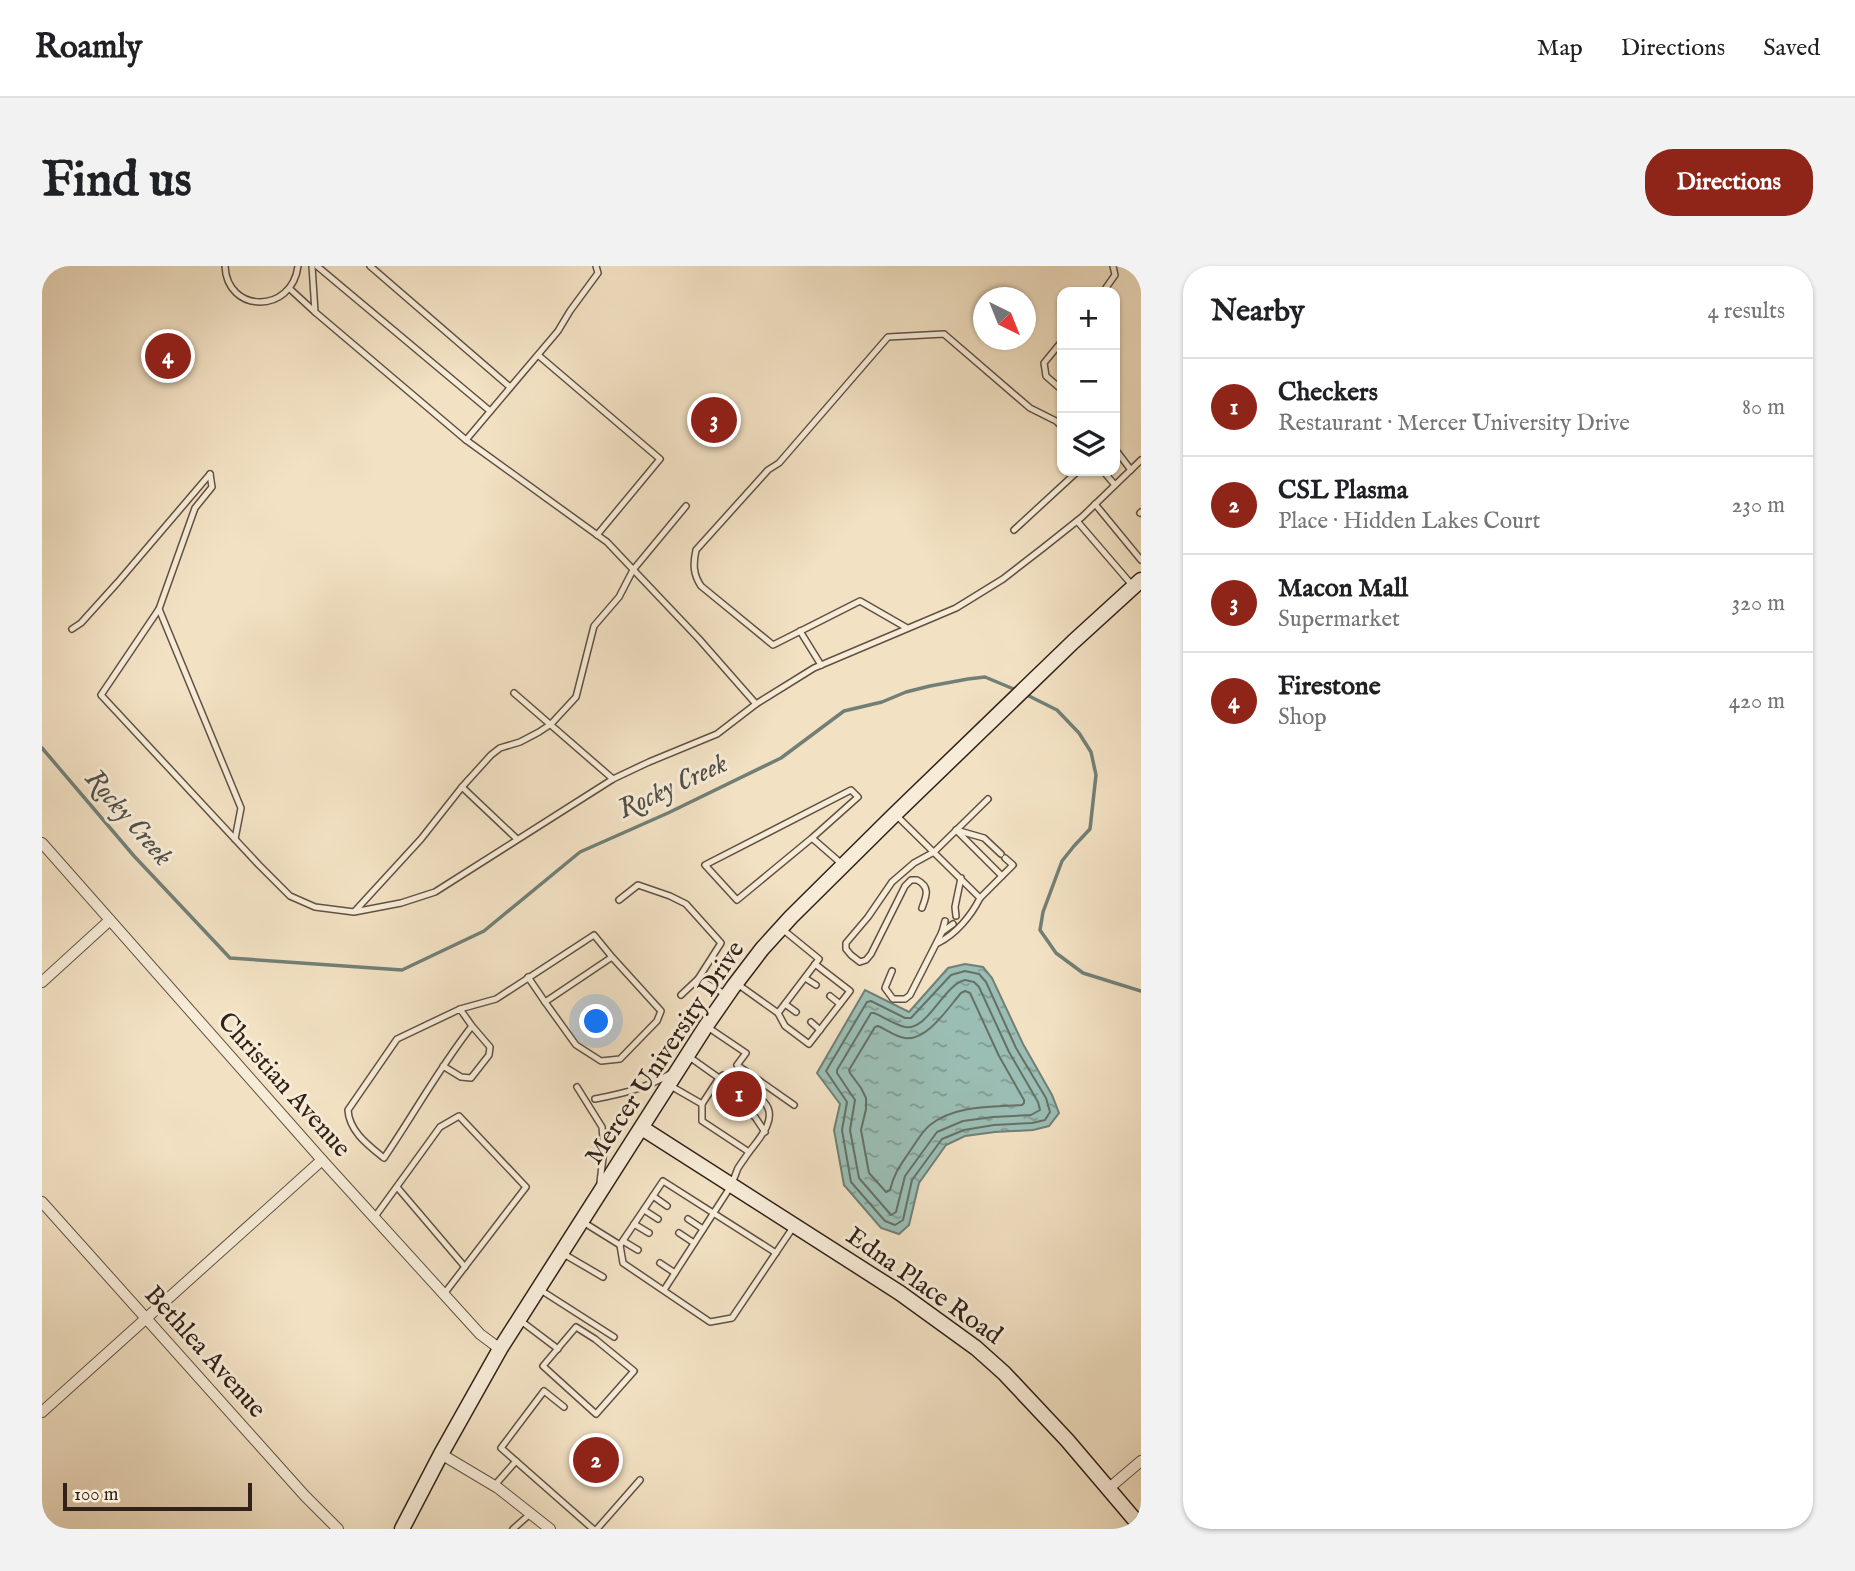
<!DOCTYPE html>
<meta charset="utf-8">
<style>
body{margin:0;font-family:"IM FELL English",serif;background:#f2f2f2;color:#202124}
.controls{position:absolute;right:21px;top:21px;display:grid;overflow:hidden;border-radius:14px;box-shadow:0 2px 5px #0004}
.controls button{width:63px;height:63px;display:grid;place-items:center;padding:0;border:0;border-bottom:2px solid #e0e0e0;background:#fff;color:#202124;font:35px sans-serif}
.compass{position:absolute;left:931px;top:21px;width:63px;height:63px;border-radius:50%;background:#fff;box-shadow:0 2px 5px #0004;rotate:137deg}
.scale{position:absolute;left:21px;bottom:18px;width:189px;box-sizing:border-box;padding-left:7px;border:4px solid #312118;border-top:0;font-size:19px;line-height:24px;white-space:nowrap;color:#312118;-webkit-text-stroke:5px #f7ecd8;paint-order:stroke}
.you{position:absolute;left:555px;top:756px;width:24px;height:24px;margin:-18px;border:5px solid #fff;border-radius:50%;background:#1a73e8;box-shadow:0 0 0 10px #1a73e833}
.badge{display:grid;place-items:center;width:46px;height:46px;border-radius:50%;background:#8f2418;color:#fff;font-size:23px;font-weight:700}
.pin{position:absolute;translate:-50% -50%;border:4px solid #fff;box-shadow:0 2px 7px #0006}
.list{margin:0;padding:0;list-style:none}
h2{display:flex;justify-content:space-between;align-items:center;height:91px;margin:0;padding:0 28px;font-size:30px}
h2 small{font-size:23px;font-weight:400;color:#757577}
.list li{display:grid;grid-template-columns:46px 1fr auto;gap:21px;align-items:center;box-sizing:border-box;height:98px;padding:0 28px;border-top:2px solid #e0e0e0}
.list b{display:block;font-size:26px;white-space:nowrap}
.list p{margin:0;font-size:23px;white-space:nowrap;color:#757577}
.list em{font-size:23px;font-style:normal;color:#757577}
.icon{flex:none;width:38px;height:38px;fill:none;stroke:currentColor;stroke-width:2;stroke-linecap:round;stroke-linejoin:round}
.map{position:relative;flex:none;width:1099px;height:1263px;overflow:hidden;border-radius:28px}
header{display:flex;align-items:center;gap:42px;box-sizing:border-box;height:98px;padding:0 35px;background:#fff;border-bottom:2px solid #e0e0e0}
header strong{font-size:33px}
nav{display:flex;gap:38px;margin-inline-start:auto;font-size:24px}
.intro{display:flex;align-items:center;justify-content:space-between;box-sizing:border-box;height:168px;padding:0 42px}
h1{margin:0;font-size:49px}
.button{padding:18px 32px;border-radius:28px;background:#8f2418;color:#fff;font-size:24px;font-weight:700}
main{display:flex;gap:42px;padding:0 42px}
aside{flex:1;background:#fff;border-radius:28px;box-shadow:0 2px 5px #0004}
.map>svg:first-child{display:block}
.cemetery{fill:url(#cemetery-stones);stroke:#777255;stroke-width:2}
.water{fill:url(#water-ripples);stroke:#717f76;stroke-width:2}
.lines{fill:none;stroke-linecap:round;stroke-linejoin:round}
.shore{stroke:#667066;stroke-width:2}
.stream{stroke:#717f76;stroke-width:3.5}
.lane-casing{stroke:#615143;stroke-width:8}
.street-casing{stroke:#615143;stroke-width:12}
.secondary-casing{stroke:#312118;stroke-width:17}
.lane{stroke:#f7ecd8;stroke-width:5}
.street{stroke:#f7ecd8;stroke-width:10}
.secondary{stroke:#f7ecd8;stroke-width:14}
.labels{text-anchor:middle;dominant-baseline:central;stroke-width:6;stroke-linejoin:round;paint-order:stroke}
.street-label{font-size:26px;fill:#312118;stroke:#f7ecd8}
.water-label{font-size:28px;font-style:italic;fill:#515047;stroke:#f7ecd8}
</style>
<header>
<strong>Roamly</strong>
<nav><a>Map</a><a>Directions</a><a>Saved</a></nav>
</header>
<div class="intro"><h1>Find us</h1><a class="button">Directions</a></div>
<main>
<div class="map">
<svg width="1099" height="1263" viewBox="0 0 1099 1263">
<defs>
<pattern id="cemetery-stones" width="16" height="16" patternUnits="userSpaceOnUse" patternTransform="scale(1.75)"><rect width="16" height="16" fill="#bdc292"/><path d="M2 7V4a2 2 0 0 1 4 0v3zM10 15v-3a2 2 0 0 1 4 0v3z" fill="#a3a67d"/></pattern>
<pattern id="water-ripples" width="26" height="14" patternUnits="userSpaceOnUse" patternTransform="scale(1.75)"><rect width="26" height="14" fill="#9bbeb4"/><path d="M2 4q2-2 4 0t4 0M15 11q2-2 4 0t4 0" fill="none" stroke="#7f9a91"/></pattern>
</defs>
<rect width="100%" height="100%" fill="#f2e1c3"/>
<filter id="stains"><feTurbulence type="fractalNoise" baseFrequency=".00286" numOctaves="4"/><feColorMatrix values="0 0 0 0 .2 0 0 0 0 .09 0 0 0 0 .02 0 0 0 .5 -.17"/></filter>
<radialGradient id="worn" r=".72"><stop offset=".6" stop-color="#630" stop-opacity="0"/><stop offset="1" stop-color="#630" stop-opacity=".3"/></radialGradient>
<path class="cemetery" d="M559,1175L575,1195L554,1213L537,1193Z"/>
<path class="water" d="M923,698L941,701L950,712L981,778L1010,829L1017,847L1007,860L991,864L953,866L923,870L904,879L877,917L867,959L857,968L839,962L802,919L792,864L798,838L775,807L823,724L867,746L906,702Z"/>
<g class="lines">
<g class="shore">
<path d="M923,705L937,708L944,716L974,782L1004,832L1008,846L1003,854L990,857L952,859L922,864L900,873L870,914L861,954L853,959L843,955L809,916L800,864L805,836L784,805L825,736L829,735L863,752H869L909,709Z"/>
<path d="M923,714L932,716L937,721L967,786L996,836L998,844L989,849L951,851L921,855L895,866L863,910L854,946L849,949L817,912L808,864L813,834L795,807V804L829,747H832C842,751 853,759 863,761C886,765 901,719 923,714Z"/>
<path d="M923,725L928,727L957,790L982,834V837L980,839C950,841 913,839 888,859C880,865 874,877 868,885C858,900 852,907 848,924L844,926L827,907L819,864L824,843V832L819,822L808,807L807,804L833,761L836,760C845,764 854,771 863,772C885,775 906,742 919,727Z"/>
</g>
<g class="stream">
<path d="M985,429L1015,444L1037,467L1049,486L1054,509L1048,563L1032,580L1020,595L1001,646L998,664L1014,687L1041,707L1099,725"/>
<path d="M0,482L92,590L188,692L360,704L442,665L538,586L626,547L739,492L802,445L840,436L864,426L888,420L926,413L943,411L974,424"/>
</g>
<defs>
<g id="lane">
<path d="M183,0C185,48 250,48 256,0"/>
<path d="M270,0L273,46L424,174L565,276L657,373L714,438"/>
<path d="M275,0L448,145"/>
<path d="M328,0L468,121"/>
<path d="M248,23L273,46"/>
<path d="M1061,26L1073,9L1071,0"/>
<path d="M1020,75L1002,97L1004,110L1020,124"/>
<path d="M496,89L618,193L555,269"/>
<path d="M424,174L516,65L528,45L556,7L554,0"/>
<path d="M1073,183L1089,204"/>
<path d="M1061,205L1073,219"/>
<path d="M168,208L170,221L153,242L117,343L59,429L217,599L248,630L273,641L312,646L359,637L393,626L571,513L607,496L675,468L714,438L772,402L914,342L961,313L1001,282L1040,251L1099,194"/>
<path d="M1053,238L1099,294"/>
<path d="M1098,247L1099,246"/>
<path d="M1035,255L1090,319"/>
<path d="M972,264L1036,205"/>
<path d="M117,343L199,542L193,573"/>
<path d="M865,362L818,335L731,379L659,320C651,308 651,298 654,284L726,204L737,197L846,71L902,68L988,142L1014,155L1020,161"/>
<path d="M30,363L39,357L76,316L168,208"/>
<path d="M758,365L779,399"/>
<path d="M472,427L571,513"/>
<path d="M420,521L475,573"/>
<path d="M855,550L938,632L971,599L963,592"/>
<path d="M914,564L960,610"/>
<path d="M914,564L942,572L959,588"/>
<path d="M770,572L695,634L663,599L809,524L816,531L770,572L801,599"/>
<path d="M577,634L596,619L628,630L644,638L679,677L656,713"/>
<path d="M880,642C884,631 889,621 875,614H869L863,620L829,688L824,694L818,696L809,689L804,683V677L826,651L850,616L872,597L892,586L946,533"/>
<path d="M313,645L379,573L420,521L449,489L458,482L478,476L497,466L509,458L534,431L552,360L577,331L591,304L644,240"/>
<path d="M914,650L913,641L919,612"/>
<path d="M900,666L911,658"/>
<path d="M896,677C914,668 929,650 938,632"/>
<path d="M850,705L843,722L851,733H863L868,729L900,666L903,655"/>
<path d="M486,711L503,736"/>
<path d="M763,712L774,719"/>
<path d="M694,717L736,747L777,693L739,662"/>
<path d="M639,729L656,713L683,728"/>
<path d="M788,730L798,738"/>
<path d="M743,738L754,746"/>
<path d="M418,743L454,733L552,669L570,691L503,736L534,779L559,795L578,793L615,755L619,745L570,691"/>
<path d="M736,747L743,760L767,778L808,725L773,698"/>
<path d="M769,756L778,764"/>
<path d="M664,760L704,787L695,799L752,839"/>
<path d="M646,790L677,812C674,821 675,824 682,829"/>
<path d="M401,800L419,811L429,812L447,789L448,781L430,760L418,743L355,773L306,844C307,865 326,879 342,892C372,848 397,802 430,760"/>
<path d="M627,819L660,838"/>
<path d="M698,819C705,824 716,829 722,836C737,852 717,873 707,886"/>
<path d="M535,821L560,861L562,884L558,916"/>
<path d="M553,833C579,828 605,822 628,808"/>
<path d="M688,833L713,851L723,866"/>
<path d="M355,921L423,1001"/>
<path d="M611,930L625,940"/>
<path d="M602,944L616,953"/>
<path d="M332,952L398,861L417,850L484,921L402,1028"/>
<path d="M646,953L661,963"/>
<path d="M541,956L578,979L581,997L668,1056L690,1052L752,960"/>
<path d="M592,958L607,967"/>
<path d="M637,967L652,977"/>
<path d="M581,975L596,984"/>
<path d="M578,979L621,915L734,987"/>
<path d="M520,987L561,1011"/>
<path d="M618,997L633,1007"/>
<path d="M497,1023L572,1071"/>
<path d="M622,1024L689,920L696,902L707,886L660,855V838L677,812L681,809L692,815"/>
<path d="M479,1055L516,1083"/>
<path d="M534,1061L553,1073L592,1105L554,1148L501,1100Z"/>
<path d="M522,1141L502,1125L459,1182L551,1263"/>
<path d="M453,1219L474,1195"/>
<path d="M471,1263L488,1248"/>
<path d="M555,1263L598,1214"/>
</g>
<g id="street">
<path d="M0,577L280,894L438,1068L458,1083"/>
<path d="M0,716L68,654"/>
<path d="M0,936L263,1230L296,1263"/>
<path d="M0,1146L280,894"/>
<path d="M399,1188L456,1222L508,1263"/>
<path d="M1066,1223L1099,1195"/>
</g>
<g id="secondary">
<path d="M600,862L858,1027L934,1082L962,1107L1025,1174L1099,1261"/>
<path d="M360,1263L399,1188L458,1083L664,760L691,721L720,683L749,651L853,548L1031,376L1099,314"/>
</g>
</defs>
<use href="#lane" class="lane-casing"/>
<use href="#street" class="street-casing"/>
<use href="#secondary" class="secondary-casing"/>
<use href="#lane" class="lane"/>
<use href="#street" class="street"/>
<use href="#secondary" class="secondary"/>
</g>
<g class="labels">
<g class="street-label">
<text transform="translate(623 787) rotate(-56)">Mercer University Drive</text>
<text transform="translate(242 819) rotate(48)">Christian Avenue</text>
<text transform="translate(882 1020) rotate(35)">Edna Place Road</text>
<text transform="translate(163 1086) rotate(48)">Bethlea Avenue</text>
</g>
<g class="water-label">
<text transform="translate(631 521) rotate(-25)">Rocky Creek</text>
<text transform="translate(86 552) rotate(49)">Rocky Creek</text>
</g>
</g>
<rect width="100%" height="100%" filter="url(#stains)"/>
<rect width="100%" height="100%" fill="url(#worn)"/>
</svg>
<div class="controls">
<button>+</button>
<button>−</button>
<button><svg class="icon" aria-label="layers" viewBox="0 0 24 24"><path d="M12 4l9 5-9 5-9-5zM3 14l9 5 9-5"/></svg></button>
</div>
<svg class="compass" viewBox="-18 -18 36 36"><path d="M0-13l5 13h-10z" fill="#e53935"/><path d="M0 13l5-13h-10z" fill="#757577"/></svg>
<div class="scale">100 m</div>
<div class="you"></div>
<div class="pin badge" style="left:697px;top:828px">1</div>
<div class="pin badge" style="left:554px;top:1194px">2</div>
<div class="pin badge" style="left:672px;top:154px">3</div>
<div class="pin badge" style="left:126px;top:90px">4</div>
</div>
<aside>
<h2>Nearby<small>4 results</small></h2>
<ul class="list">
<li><span class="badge">1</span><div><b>Checkers</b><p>Restaurant · Mercer University Drive</p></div><em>80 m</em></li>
<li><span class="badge">2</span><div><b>CSL Plasma</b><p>Place · Hidden Lakes Court</p></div><em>230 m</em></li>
<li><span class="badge">3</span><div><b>Macon Mall</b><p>Supermarket</p></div><em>320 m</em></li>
<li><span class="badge">4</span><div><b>Firestone</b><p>Shop</p></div><em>420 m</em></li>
</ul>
</aside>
</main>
